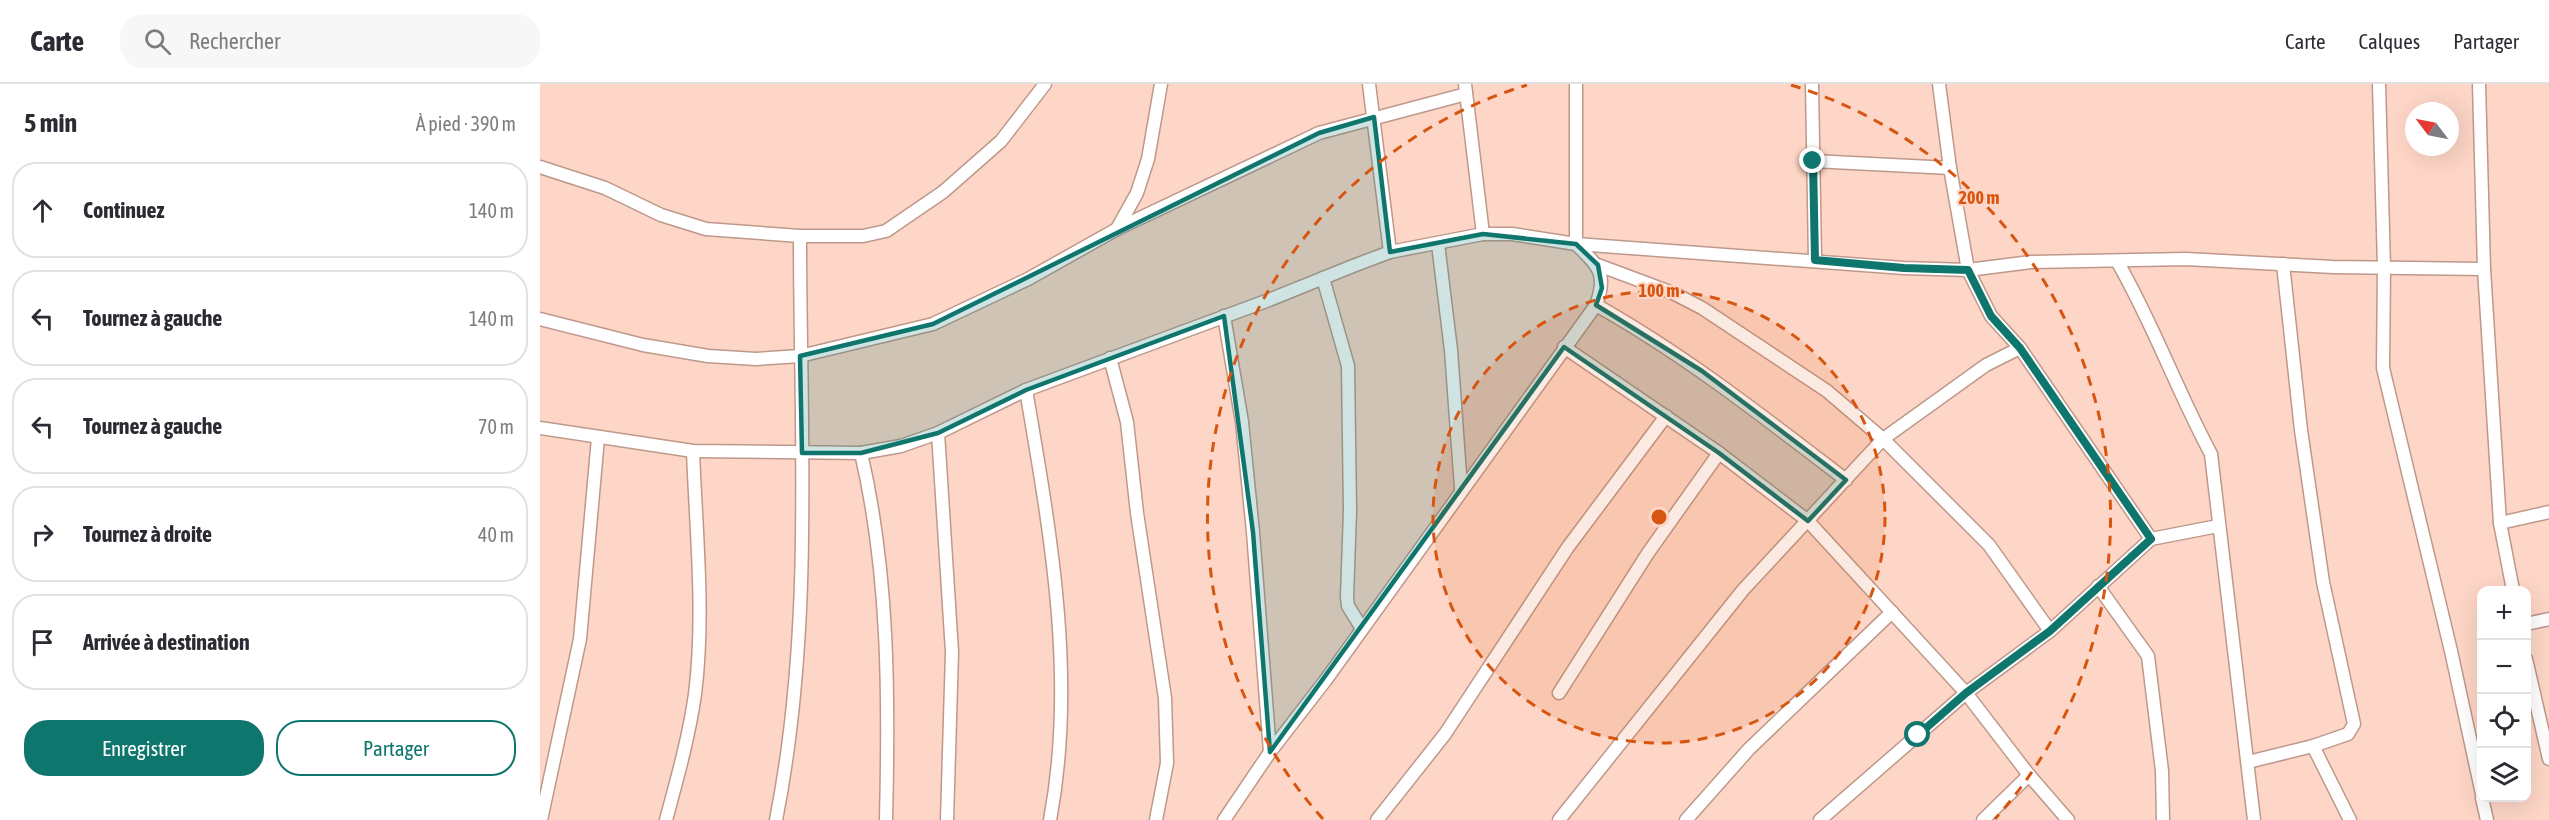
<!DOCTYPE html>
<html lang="fr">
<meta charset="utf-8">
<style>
body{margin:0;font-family:"Asap Condensed",sans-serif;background:#f7f7f7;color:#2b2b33}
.controls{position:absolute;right:18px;bottom:18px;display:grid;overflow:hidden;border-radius:12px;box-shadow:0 6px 24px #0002}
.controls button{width:54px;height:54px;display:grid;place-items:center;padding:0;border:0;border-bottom:2px solid #e1e1e2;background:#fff;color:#2b2b33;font:30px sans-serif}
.compass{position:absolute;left:1865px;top:18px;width:54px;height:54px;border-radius:50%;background:#fff;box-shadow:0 6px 24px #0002;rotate:302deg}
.stop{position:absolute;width:18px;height:18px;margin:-14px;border:4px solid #0f766e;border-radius:50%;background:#fff}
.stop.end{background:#0f766e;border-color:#fff;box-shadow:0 2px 6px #0008}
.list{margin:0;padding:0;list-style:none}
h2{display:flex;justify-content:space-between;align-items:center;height:78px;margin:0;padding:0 24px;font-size:26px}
h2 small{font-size:20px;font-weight:400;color:#7c7c81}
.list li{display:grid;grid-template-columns:39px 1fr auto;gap:18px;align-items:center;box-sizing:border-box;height:96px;margin:0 12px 12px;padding:0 12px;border:2px solid #e1e1e2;border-radius:24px}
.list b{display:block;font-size:22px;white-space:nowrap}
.list em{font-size:20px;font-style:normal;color:#7c7c81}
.actions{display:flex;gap:12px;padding:18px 24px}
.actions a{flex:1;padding:14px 0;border:2px solid #0f766e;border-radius:24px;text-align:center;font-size:21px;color:#0f766e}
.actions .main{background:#0f766e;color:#fff}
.icon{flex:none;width:33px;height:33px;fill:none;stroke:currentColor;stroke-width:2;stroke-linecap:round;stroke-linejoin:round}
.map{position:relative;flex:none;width:2009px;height:736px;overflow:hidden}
header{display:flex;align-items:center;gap:36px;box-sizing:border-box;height:84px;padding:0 30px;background:#fff;border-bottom:2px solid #e1e1e2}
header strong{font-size:28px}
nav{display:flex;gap:33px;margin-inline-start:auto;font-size:21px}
.search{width:420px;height:54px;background:#f7f7f7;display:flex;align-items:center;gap:15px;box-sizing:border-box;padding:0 21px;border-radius:24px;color:#7c7c81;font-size:22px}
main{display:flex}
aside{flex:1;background:#fff}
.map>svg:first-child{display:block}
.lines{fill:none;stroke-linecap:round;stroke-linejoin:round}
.street-casing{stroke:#be988a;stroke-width:15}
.street{stroke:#fff;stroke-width:12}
.route{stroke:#0f766e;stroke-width:8}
.marked{fill:#0f766e;fill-opacity:0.2;stroke:#0f766e;stroke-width:4.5;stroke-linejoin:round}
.ring{fill:none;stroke:#d7550f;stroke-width:3;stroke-dasharray:10 8}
.centre{fill:#d7550f;stroke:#fed6c7;stroke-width:3}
.ring-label{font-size:18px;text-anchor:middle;font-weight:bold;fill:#d7550f;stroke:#fed6c7;stroke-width:4.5;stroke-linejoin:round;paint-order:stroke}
</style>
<header>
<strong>Carte</strong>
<div class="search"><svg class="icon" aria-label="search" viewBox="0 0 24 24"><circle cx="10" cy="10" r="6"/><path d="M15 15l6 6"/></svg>Rechercher</div>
<nav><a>Carte</a><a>Calques</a><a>Partager</a></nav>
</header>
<main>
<aside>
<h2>5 min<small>À pied · 390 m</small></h2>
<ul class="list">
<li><svg class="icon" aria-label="ahead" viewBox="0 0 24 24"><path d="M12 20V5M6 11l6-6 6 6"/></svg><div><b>Continuez</b></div><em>140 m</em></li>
<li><svg class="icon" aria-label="left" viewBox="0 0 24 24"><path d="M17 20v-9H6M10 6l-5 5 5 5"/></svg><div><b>Tournez à gauche</b></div><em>140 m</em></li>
<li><svg class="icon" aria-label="left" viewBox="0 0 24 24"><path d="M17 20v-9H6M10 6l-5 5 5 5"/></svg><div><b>Tournez à gauche</b></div><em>70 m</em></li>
<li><svg class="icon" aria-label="right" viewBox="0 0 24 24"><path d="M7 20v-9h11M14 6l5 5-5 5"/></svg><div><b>Tournez à droite</b></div><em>40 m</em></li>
<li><svg class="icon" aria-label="arrive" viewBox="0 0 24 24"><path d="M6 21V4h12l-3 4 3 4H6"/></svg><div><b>Arrivée à destination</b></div></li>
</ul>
<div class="actions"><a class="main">Enregistrer</a><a>Partager</a></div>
</aside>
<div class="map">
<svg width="2009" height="736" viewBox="0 0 2009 736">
<rect width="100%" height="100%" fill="#fed6c7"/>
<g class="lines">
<defs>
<g id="street">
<path d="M829,0L850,168"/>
<path d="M925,0L943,150"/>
<path d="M1272,0L1275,176"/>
<path d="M1399,0L1410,84L1428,186L1451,232L1480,264L1611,455"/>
<path d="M1839,0L1844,183L1843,284L1911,567L1942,710"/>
<path d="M1939,0L1944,185L1960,439L1973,506"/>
<path d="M1273,77L1410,84"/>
<path d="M0,83L65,104L121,131L166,145L260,152H323L346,147L403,108L461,57L505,0"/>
<path d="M577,145L597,109L608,75L621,0"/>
<path d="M898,160L911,266L921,404"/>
<path d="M1577,177C1613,239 1637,307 1671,370L1714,736"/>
<path d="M1058,181L1133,209L1162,224L1287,307L1343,355L1449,461L1510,547"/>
<path d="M783,194L808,282L810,427L807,513L808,522L821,543"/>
<path d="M1056,221C1145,271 1225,334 1306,396"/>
<path d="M684,232L702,338L713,448L730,668"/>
<path d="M0,235L103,261L168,272L216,275L260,272L393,240L488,195L577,145L779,49L926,10"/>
<path d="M1024,263L1179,369L1268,437L1426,609L1489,691L1528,736"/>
<path d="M570,274L587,338L597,429L625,614L627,679L616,736"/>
<path d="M486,306C510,447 537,593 510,736"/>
<path d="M0,344L153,367L321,369L361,362L398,349L486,306L729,216L813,182L850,168L943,150H972L1036,160L1364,184L1428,186L1491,178L1646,175L1793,183L1944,185"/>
<path d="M398,349L412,568L407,736"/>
<path d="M321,369C349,489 349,613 346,736"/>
<path d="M1960,439L2009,428"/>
<path d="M1558,502L1608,572L1622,687L1623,736"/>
<path d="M1986,540L2009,535"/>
<path d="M1986,575L2009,675"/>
<path d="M1019,609L1108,469L1179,369"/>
<path d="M1773,662L1810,736"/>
<path d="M1708,678L1773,662L1808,650L1814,640L1783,498L1761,346L1743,180"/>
<path d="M1942,714L1947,736"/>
<path d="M1,736L40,555L58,354"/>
<path d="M126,736C137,695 149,653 155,610C165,530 156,448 153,367"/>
<path d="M236,736C274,544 260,347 260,152"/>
<path d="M684,736L730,668L785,597L1056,221C1068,189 1058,182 1036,160V0"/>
<path d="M837,736L905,650L1028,463L1126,332"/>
<path d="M1019,736L1203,506L1343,355L1446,281L1480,264"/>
<path d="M1146,736L1209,665L1352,528"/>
<path d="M1280,736L1426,609L1510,547L1611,455L1678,442"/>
<path d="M1443,736L1489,691"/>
</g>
</defs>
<use href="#street" class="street-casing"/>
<use href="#street" class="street"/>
</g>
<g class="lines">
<path class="route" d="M1273,77L1275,176L1364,184L1428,186L1451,232L1480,264L1611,455L1510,547L1426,609L1378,651"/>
</g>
<path class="marked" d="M834,33L850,168L943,150L1036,160L1058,181L1062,204L1056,221L1162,287L1306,396L1268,437L1179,369L1024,263L730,668L713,448L684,232L486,306L398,349L321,369H262L260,272L393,240L779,49Z"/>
<circle cx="1119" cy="433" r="226" fill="#d7550f" fill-opacity=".12"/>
<g class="ring">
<circle cx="1119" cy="433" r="226"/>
<path d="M783 735A452 452 0 0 1 987 1M1251 1A452 452 0 0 1 1455 735"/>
</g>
<circle cx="1119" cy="433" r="9" class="centre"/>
<g class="ring-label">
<text x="1439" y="120">200 m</text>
<text x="1119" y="213">100 m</text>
</g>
</svg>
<div class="controls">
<button>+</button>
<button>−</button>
<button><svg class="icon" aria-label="locate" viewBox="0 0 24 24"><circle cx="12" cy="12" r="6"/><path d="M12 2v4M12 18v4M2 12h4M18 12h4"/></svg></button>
<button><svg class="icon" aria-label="layers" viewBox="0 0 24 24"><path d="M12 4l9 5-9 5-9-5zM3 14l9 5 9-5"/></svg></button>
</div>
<svg class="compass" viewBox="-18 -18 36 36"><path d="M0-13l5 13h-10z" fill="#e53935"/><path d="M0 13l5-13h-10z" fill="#7c7c81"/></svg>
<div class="stop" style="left:1378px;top:651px"></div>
<div class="stop end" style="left:1273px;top:77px"></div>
</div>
</main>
